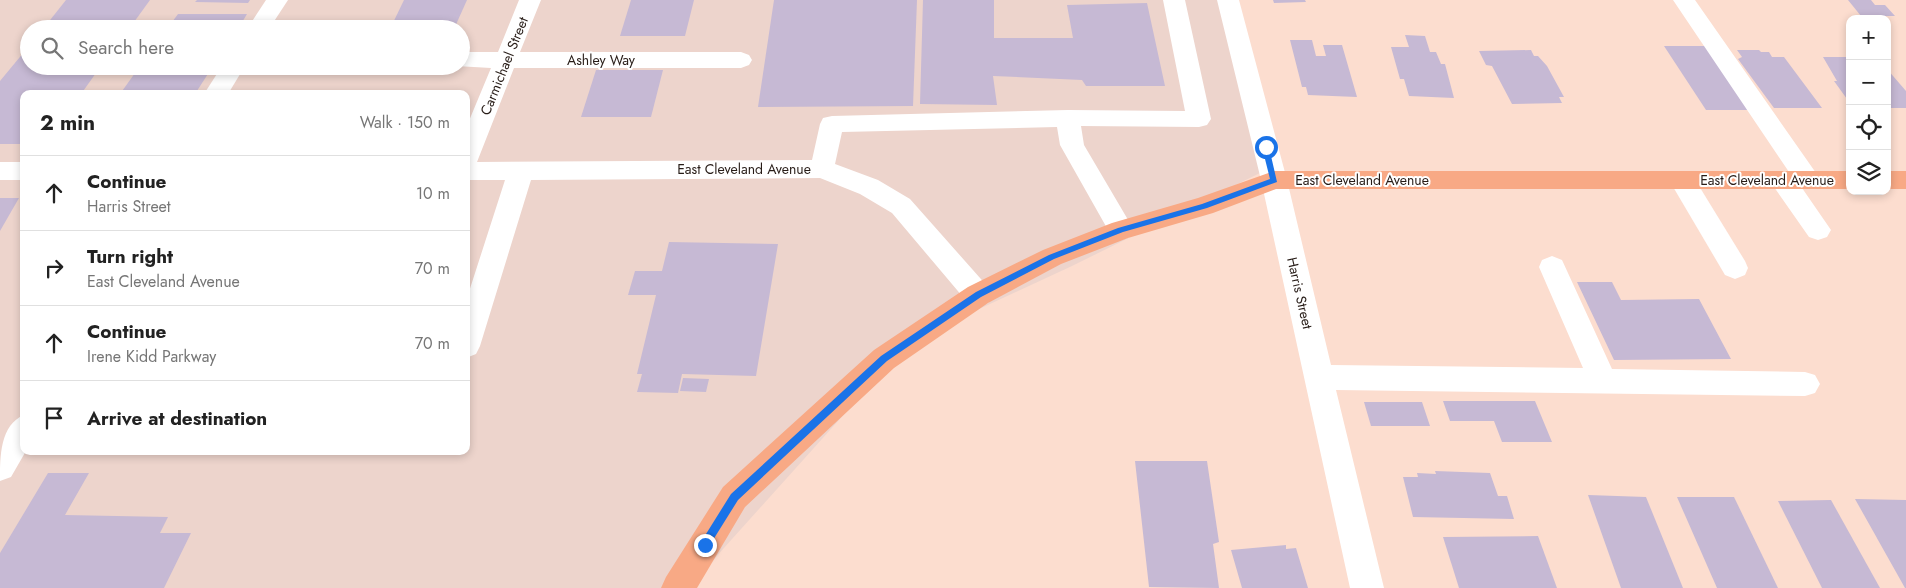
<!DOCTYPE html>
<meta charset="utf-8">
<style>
body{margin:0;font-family:Jost,sans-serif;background:#f6f6f6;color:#222}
.controls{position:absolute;right:15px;top:15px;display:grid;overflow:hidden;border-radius:10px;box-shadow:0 2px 8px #0003}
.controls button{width:45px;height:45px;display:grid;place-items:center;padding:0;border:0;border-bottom:1px solid #e0e0e0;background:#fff;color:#222;font:25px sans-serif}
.stop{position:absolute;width:15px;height:15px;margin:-11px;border:4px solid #1a73e8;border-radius:50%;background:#fff}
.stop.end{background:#1a73e8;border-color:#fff;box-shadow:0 1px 5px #0008}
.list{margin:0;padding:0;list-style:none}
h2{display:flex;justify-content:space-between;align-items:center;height:65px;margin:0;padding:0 20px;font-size:21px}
h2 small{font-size:16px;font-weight:400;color:#767676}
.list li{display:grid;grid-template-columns:32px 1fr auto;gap:15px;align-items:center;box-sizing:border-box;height:75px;padding:0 20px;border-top:1px solid #e0e0e0}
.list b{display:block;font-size:19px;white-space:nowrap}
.list p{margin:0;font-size:16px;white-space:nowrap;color:#767676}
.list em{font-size:16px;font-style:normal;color:#767676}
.icon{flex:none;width:28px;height:28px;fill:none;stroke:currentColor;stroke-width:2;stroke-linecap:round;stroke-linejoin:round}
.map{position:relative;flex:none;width:1906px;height:588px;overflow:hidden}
.search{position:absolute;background:#fff;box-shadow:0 2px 8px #0003;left:20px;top:20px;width:450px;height:55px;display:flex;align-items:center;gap:12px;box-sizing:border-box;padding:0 18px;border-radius:28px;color:#767676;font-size:19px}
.panel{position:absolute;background:#fff;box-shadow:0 2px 8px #0003;left:20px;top:90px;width:450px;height:365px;border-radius:10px}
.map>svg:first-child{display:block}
.commercial{fill:#edd4cc;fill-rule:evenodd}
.building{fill:#c6b9d4}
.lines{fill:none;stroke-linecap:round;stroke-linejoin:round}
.minor{fill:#fff;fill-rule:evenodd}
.major{fill:#f8a985;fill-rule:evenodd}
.route{fill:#1a73e8}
.labels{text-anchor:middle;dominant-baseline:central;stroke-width:4;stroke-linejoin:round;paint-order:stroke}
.street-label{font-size:14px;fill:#271c17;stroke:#fff}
</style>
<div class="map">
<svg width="1906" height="588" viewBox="0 0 1906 588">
<rect width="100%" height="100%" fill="#fcddcf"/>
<path class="commercial" d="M0,0H1227L1270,168L1072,266L910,341L688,588H0ZM29,29H461V66H29ZM24,94H466V451H24Z"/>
<g class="building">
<path d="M66,0H150L129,29H43Z"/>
<path d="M197,0H250L248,3L195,2Z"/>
<path d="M404,0H467L454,29H390Z"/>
<path d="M631,0H694L685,36H620Z"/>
<path d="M774,0H917L913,106L758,107Z"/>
<path d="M923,0H994V38H1073L1067,5L1147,3L1165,86H1086L1082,80L993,76L997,105L920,104Z"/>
<path d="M1273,0H1305L1306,2L1274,3Z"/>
<path d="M1848,0H1871L1875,5H1885L1895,16H1861Z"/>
<path d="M178,14H247L238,29H167Z"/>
<path d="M1405,35L1425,36L1430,52H1436L1441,64H1445L1454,98L1409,96L1404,79H1400L1391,47H1409Z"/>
<path d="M1290,40H1312L1316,56H1326L1323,45H1342L1357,97L1308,95L1306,87H1302Z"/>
<path d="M29,46V66H101L81,94H24V144H0V81Z"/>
<path d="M1664,46H1710L1755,110H1706Z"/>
<path d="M1531,50L1534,56H1538L1547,66L1564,97H1559L1562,103L1512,104L1492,66L1486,65L1479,51Z"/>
<path d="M1737,50H1759L1761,52H1769L1772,57H1784L1822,108H1774L1738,59L1742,57Z"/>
<path d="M1823,57H1850V99H1847L1834,81H1837Z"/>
<path d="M140,66H213L195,94H120Z"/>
<path d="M1887,69L1906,91V108H1887Z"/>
<path d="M596,70H663L651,117H581Z"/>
<path d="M0,198H19L0,231Z"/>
<path d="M669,242L778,244L756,376L682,374L678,393L637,392L642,374H637L656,295H628L635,271H662Z"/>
<path d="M1577,282H1612L1621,300L1699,299L1731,359L1614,360Z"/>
<path d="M683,378L709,379L706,392L680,391Z"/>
<path d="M1443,401H1535L1552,442H1502L1494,421H1450Z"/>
<path d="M1364,402H1422L1430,426H1371Z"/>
<path d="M1135,461H1207L1219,542L1213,544L1219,588L1149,587Z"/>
<path d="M1435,471L1490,473L1498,496H1507L1514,519L1413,517L1403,477H1418L1417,473L1436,474Z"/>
<path d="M48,473H89L65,515L168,517L160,533H191L164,588H0V553Z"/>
<path d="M1588,495L1646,497L1683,588H1621Z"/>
<path d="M1677,497H1734L1778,588H1717Z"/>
<path d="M1855,499L1906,500V588H1905Z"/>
<path d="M1831,500L1880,588H1822L1778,501Z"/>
<path d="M1538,536L1557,588H1459L1443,537Z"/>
<path d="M1286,545V549L1296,548L1308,588H1242L1231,550Z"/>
</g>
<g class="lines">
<g class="minor">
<path d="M266,0H288L269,29H247Z"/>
<path d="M519,0H541L520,52H741L749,55L752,60L749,65L741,68H514L477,162L812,160L820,124L823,118L832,116L1068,110L1185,111L1163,0H1185L1211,119L1207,125L1199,127L1081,126L1084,145L1134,230L1130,237L1121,240L1112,237L1060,145L1057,127L842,132L835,164L878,180L910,199L988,287L992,295L988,303L978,306L968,303L892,213L860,194L820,178L531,180L480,346L476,354L466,358V301L505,180H466V128L491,68L456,66H461V52H498Z"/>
<path d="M1217,0H1239L1287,180L1331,365L1583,368L1539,267L1542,260L1552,256L1562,260L1612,369L1805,372L1815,375L1820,384L1815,393L1805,396L1336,390L1384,588H1350L1261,180Z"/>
<path d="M1673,0H1695L1816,173L1820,180L1816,187L1807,189L1802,188L1831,230L1827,237L1818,240L1809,237L1774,187L1770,180L1774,173L1783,171L1789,172Z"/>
<path d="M222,66H245L228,94H204Z"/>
<rect x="0" y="162" width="24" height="18"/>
<path d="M1682,171L1691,173L1745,261L1748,268L1745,275L1735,279L1725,275L1669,180L1673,173Z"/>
<path d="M24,415V451H26L11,477L0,481C0,456 0,425 24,415Z"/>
</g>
<g class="major">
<path d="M1274,171H1850V189H1276L1213,213L1128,238L1061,264L988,303L894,368L745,507L697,588H661L666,577L723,487L874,350L968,287L1043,250L1112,223L1198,198Z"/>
<rect x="1887" y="171" width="19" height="18"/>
</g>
</g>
<path class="route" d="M1266,145L1269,147L1277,182L1207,208L1123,232L1054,259L981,297L887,361L738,500L708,548H701V542L731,494L881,356L976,292L1049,255L1118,228L1202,204L1270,179L1262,147Z"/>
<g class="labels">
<g class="street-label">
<text x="601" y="60">Ashley Way</text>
<text transform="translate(504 66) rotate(-68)">Carmichael Street</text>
<text x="744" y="169">East Cleveland Avenue</text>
<text x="1362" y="180">East Cleveland Avenue</text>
<text x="1767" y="180">East Cleveland Avenue</text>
<text transform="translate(1300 293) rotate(77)">Harris Street</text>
</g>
</g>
</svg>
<div class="controls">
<button>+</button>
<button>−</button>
<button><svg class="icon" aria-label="locate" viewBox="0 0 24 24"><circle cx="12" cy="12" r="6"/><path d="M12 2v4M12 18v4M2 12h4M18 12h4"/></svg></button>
<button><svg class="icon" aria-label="layers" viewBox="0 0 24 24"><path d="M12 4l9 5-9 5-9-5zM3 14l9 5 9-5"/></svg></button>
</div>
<div class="stop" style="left:1266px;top:147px"></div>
<div class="stop end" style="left:705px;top:545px"></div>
<div class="search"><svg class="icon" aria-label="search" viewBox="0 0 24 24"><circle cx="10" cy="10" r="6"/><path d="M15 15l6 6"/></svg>Search here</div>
<section class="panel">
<h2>2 min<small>Walk · 150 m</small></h2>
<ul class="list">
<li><svg class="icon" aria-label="ahead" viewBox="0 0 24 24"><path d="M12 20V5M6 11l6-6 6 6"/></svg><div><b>Continue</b><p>Harris Street</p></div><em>10 m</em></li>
<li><svg class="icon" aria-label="right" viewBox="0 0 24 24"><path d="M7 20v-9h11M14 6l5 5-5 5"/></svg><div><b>Turn right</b><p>East Cleveland Avenue</p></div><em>70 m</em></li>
<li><svg class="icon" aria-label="ahead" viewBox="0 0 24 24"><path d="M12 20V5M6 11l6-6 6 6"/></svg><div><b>Continue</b><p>Irene Kidd Parkway</p></div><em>70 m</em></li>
<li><svg class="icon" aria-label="arrive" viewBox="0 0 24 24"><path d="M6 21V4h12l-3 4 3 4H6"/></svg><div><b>Arrive at destination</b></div></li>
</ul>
</section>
</div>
